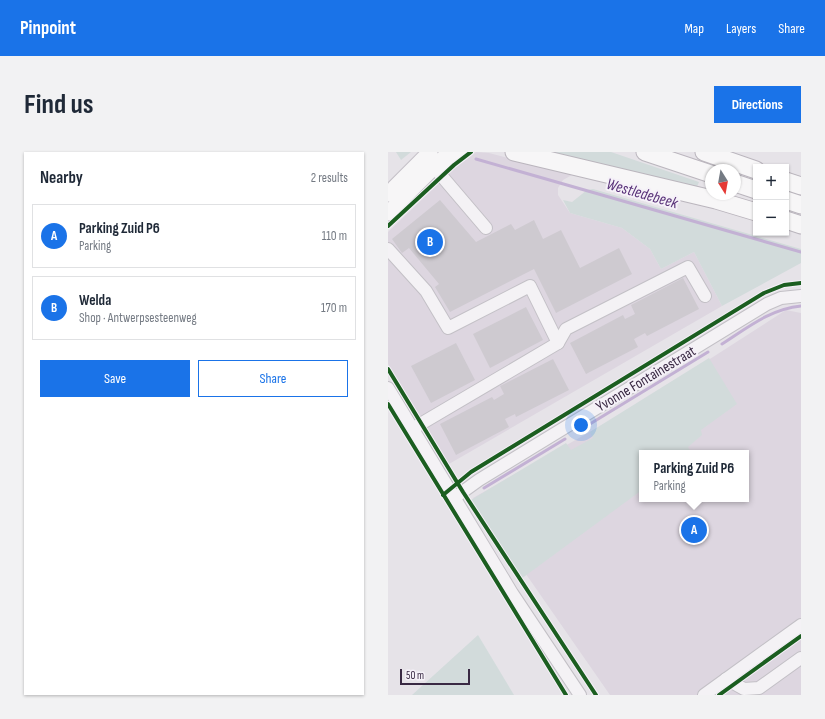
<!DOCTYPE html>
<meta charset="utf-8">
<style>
body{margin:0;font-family:"Sofia Sans Condensed",sans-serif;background:#f2f2f3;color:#1f2937}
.controls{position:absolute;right:12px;top:12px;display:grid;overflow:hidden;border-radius:0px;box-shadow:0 1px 3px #0004}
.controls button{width:36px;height:36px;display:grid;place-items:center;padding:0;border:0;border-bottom:1px solid #e0e1e3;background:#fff;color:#1f2937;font:20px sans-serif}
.compass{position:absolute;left:317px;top:12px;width:36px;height:36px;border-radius:50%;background:#fff;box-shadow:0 1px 3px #0004;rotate:169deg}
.scale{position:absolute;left:12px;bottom:10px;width:70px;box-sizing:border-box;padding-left:4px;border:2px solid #392943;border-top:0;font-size:11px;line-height:14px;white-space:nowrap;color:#392943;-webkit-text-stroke:3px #f5f1f8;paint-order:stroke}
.you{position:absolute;left:193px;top:273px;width:14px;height:14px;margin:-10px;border:3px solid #fff;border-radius:50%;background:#1a73e8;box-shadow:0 0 0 6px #1a73e833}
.badge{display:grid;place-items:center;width:26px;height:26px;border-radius:50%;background:#1a73e8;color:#fff;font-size:13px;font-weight:700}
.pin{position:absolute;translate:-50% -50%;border:2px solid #fff;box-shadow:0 1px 4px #0006}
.popup{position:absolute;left:251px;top:298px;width:110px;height:52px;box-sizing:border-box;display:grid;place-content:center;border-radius:0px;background:#fff;filter:drop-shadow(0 1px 3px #0005);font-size:13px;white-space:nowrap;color:#747a83}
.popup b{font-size:15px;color:#1f2937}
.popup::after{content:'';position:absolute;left:50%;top:100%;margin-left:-8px;border:8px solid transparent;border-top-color:#fff}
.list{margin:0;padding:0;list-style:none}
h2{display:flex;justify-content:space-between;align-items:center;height:52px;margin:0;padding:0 16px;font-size:17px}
h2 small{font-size:13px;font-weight:400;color:#747a83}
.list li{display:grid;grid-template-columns:26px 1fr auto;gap:12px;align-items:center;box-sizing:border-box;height:64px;margin:0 8px 8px;padding:0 8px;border:1px solid #e0e1e3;border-radius:0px}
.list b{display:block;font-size:15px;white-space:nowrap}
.list p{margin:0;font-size:13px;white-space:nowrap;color:#747a83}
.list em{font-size:13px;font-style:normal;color:#747a83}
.actions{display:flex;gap:8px;padding:12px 16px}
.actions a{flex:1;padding:9px 0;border:1px solid #1a73e8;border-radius:0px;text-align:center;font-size:14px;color:#1a73e8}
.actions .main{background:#1a73e8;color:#fff}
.map{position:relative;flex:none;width:413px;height:543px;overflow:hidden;border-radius:0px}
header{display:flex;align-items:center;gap:24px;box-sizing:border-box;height:56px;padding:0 20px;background:#1a73e8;color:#fff}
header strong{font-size:19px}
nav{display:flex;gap:22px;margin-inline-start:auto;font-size:14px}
.intro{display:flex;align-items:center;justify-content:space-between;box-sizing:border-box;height:96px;padding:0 24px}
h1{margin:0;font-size:28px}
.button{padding:10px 18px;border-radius:0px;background:#1a73e8;color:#fff;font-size:14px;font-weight:700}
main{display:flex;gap:24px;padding:0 24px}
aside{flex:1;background:#fff;border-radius:0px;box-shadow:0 1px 3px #0004}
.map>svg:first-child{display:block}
.built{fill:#ddd6e0;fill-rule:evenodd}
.green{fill:#d2dbdb}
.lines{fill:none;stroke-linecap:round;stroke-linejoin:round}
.stream{stroke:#c3b1d4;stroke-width:3}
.building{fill:#cecad0}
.minor-casing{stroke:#c3c0c6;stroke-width:14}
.major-casing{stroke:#c3bfc6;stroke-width:17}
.highway-casing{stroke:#bab5bd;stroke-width:19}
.minor{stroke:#f4f2f5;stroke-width:12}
.major{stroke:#f7f6f7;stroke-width:15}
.highway{stroke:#f7f6f7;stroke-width:17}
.cycleway-casing{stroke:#f5f1f8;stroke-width:6}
.cycleway{stroke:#1b5e20;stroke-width:4}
.labels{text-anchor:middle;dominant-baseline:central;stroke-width:4;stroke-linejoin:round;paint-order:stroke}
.street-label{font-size:15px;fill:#392943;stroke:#f5f1f8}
.water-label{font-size:16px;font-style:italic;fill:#583178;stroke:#f5f1f8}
</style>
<header>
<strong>Pinpoint</strong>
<nav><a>Map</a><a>Layers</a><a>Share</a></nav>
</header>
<div class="intro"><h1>Find us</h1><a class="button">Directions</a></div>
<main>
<aside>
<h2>Nearby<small>2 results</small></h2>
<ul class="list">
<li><span class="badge">A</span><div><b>Parking Zuid P6</b><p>Parking</p></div><em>110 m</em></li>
<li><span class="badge">B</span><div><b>Welda</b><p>Shop · Antwerpsesteenweg</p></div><em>170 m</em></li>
</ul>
<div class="actions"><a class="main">Save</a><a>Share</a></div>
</aside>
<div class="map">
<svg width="413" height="543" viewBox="0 0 413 543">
<rect width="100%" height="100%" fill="#e6e3e8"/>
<g class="built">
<path d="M88,0L101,1L184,23L175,28L170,36V43L182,61L234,76L262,97L273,117L306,100L334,154L61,312L0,212V80L67,16Z"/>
<path d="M398,158L413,161V543H222L85,346L258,248ZM254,301H358V347H254Z"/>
</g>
<g class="green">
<path d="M8,0H23L13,8Z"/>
<path d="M152,0H223L311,30L307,39Z"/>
<path d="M205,37L413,97V111L334,154L306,100L273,117L262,97L234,76L182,61L175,48L184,50L199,38Z"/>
<path d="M321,206L349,252L313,278L314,283L300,295L303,301H254V338L133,427L83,348L178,291L183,298L205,286L202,280Z"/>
<path d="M90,483L126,543H24Z"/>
</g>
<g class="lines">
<g class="stream">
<path d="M88,7L413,100"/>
<path d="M334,192C359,176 382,157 413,154"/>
<path d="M197,275L320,200"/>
<path d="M96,336L177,287"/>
</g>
</g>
<g class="building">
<path d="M52,48L88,90L123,72L127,78L146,68L155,87L173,78L192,116L231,96L244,122L168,161L146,117L62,160L47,135L51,132L21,96L14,101L4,87Z"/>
<path d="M295,126L311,157L259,184L257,181L246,187L250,195L198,222L182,191L235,163L237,167L247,162L243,153Z"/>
<path d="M138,155L155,188L102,216L85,182Z"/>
<path d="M68,191L87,228L43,251L23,214Z"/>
<path d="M165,207L181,238L128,265L127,262L117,267L121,275L68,303L52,272L104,245L106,248L116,242L112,234Z"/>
</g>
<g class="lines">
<defs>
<g id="minor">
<path d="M46,15L98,76"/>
<path d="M0,97L38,139L60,176L142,134L170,191"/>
<path d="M0,236L124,441L192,543"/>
<path d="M24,277L170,191L178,177L300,115L317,144"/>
<path d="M66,346L91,328L379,152L393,146L413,144"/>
<path d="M338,527L356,537L371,536L413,506"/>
<path d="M316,543L413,473"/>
</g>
<g id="major">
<path d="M0,42L42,0"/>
<path d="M0,61L54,7"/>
</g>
<g id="highway">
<path d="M126,0L328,48L368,60"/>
<path d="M257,0L323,22"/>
<path d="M316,0L368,18"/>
<path d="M46,15L71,0"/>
<path d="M398,29L413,34"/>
<path d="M347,31L368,38"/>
<path d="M398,48L413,53"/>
<path d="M398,68L413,73"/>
</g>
</defs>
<use href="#minor" class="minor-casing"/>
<use href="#major" class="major-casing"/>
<use href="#highway" class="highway-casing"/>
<use href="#minor" class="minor"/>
<use href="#major" class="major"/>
<use href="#highway" class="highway"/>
<defs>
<g id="cycleway">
<path d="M0,74L66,13L83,0"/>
<path d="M0,217L75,340L208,543"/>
<path d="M0,252L178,543"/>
<path d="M55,343L83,320L376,141L396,133L413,131"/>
<path d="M331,543L413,484"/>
</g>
</defs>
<use href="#cycleway" class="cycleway-casing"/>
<use href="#cycleway" class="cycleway"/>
</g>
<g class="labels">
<g class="street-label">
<text transform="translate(258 227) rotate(-31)">Yvonne Fontainestraat</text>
</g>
<g class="water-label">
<text transform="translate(254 42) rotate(16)">Westledebeek</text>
</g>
</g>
</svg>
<div class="controls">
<button>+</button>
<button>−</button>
</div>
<svg class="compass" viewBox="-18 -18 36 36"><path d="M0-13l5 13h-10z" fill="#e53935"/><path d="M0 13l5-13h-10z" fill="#747a83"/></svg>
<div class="scale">50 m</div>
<div class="you"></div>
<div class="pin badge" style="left:306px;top:378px">A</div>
<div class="popup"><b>Parking Zuid P6</b>Parking</div>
<div class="pin badge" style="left:42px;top:90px">B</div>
</div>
</main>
